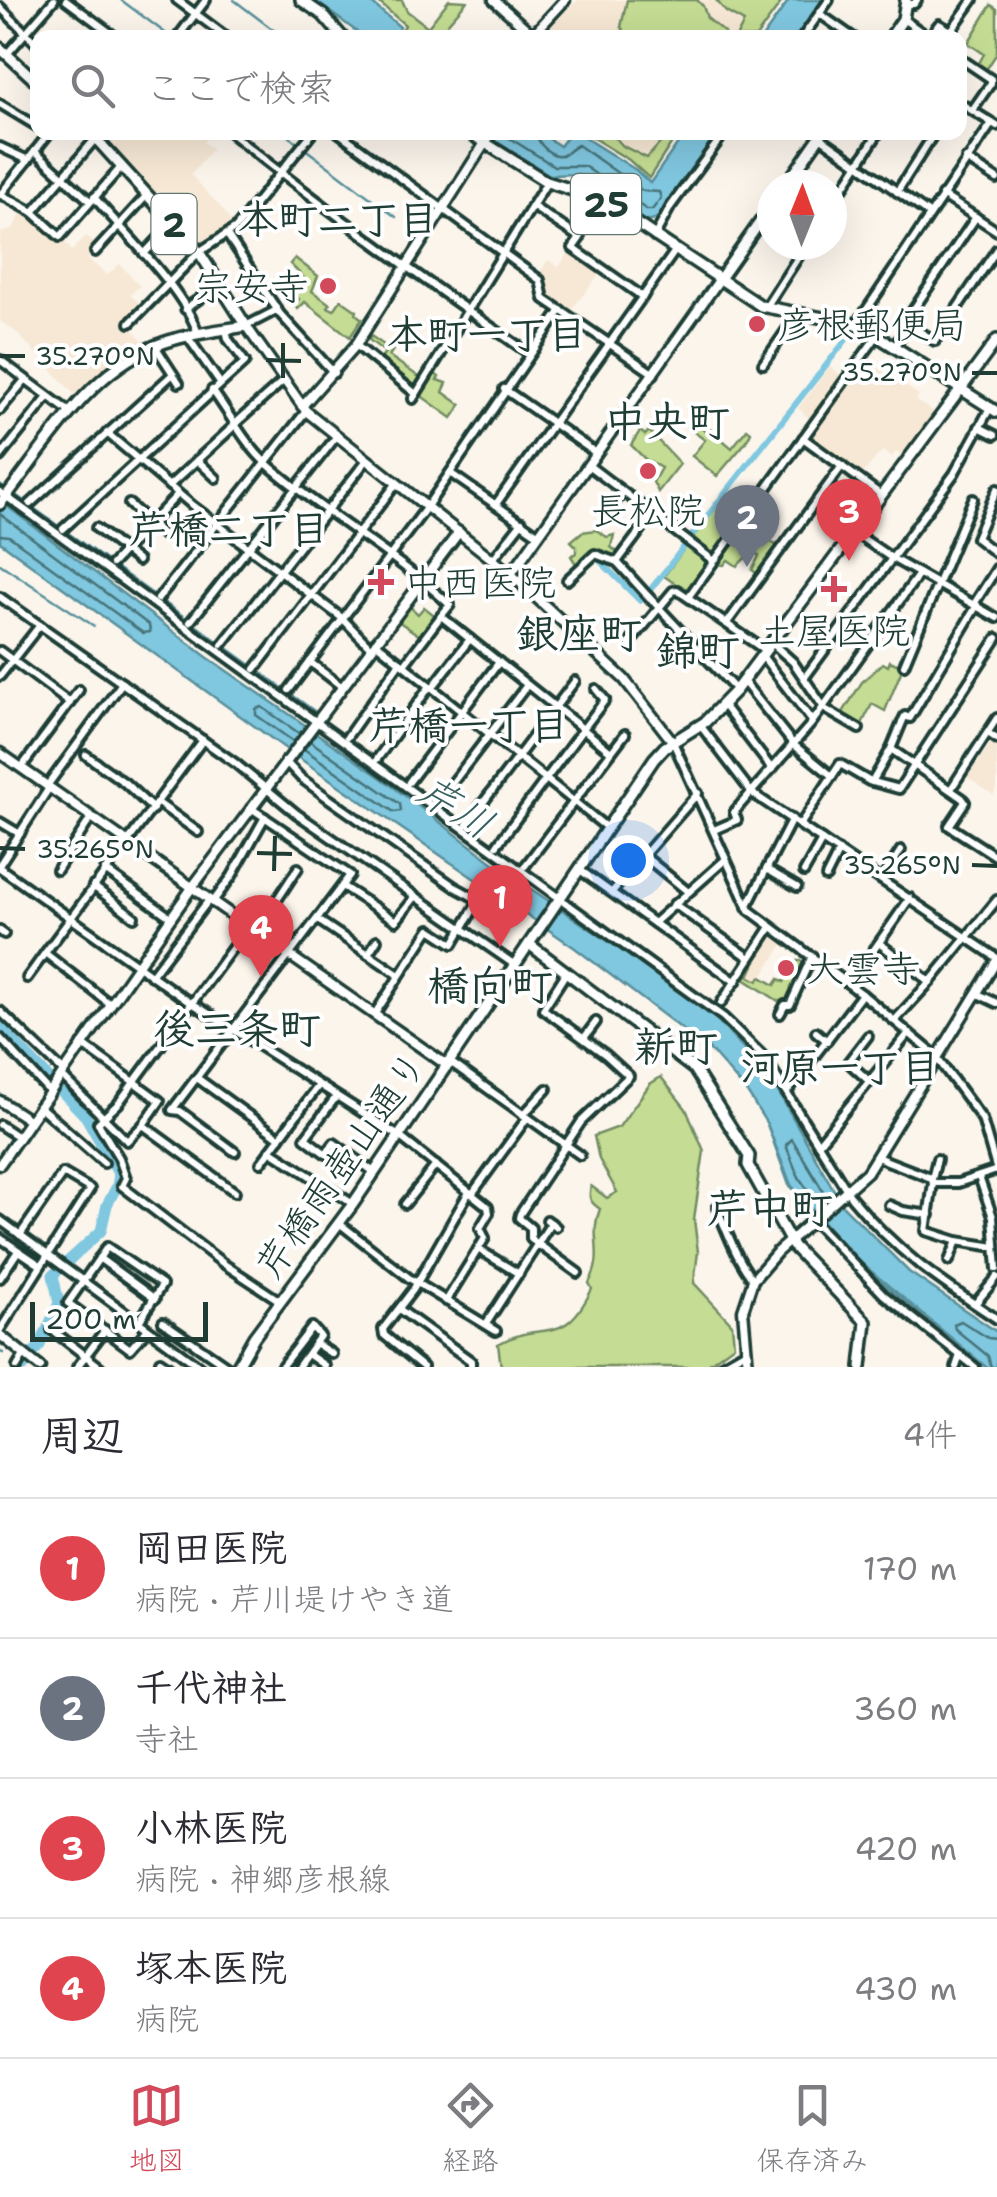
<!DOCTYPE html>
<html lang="ja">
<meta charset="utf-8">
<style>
body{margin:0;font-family:"Shantell Sans","Klee One",sans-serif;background:#f2f2f3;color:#2b2b33}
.compass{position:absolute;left:757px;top:170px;width:90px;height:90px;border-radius:50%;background:#fff;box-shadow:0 10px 40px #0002;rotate:1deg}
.scale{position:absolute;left:30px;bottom:25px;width:178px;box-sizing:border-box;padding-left:10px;border:5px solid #1f3d34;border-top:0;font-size:28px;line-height:35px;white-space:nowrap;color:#1f3d34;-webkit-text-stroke:8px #fff;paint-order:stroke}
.you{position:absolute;left:628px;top:860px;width:35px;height:35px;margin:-25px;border:8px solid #fff;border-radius:50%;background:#1a73e8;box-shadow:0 0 0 15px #1a73e833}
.badge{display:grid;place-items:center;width:65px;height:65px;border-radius:50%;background:#d1495b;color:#fff;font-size:32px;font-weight:700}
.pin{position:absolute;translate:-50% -82px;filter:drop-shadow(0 2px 5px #0008)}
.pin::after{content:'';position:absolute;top:52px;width:35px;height:30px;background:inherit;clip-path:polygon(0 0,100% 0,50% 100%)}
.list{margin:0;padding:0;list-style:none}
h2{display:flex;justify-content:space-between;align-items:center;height:130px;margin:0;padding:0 40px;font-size:42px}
h2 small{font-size:32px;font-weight:400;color:#7c7c81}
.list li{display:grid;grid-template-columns:65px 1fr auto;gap:30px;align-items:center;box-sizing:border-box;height:140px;padding:0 40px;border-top:2px solid #e1e1e2}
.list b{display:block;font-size:38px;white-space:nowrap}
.list p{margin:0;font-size:32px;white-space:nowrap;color:#7c7c81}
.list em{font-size:32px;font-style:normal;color:#7c7c81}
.icon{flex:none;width:55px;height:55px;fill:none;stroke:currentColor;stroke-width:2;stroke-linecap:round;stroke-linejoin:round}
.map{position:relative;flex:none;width:997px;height:1367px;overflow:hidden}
.search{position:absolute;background:#fff;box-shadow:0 10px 40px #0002;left:30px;right:30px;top:30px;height:110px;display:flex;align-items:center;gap:25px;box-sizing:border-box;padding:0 35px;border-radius:20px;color:#7c7c81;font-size:38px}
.sheet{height:690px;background:#fff}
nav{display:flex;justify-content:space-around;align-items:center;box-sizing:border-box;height:140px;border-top:2px solid #e1e1e2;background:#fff;font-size:28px;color:#7c7c81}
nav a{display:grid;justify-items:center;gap:5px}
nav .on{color:#d1495b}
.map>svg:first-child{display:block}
.built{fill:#f7e8d5}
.green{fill:#c4dc93;stroke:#728c64;stroke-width:2.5}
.water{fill:#80c7e0;stroke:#59909b;stroke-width:2.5}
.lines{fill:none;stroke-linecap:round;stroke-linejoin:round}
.shore{stroke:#467479;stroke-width:2.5}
.stream{stroke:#59909b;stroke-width:2.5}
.canal{stroke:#80c7e0;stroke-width:6}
.river{stroke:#80c7e0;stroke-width:11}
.minor-casing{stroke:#1f3d34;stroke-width:14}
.tertiary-casing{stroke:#1f3d34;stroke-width:15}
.secondary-casing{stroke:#1f3d34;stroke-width:16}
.primary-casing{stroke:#1f3d34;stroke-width:16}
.minor{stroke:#fff;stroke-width:6}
.tertiary{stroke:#fff;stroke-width:8}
.secondary{stroke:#fff;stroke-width:9}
.primary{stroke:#fff;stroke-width:9}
.ticks{fill:none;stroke:#1f3d34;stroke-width:4}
.poi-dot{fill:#d1495b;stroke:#fff;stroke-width:4}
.labels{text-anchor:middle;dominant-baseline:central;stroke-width:8;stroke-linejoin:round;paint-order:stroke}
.shield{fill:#fff;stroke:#627771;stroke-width:2.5}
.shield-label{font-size:35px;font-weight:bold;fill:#1f3d34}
.poi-label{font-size:38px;fill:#1f3d34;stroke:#fff;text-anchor:start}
.street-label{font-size:38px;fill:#1f3d34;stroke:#fff}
.neighbourhood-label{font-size:40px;font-weight:bold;fill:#1f3d34;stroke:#fff}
.water-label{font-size:40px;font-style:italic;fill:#37605f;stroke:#fff}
.quarter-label{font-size:42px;font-weight:bold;fill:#1f3d34;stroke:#fff}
.ticks-label{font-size:25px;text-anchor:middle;fill:#1f3d34;stroke:#fff;stroke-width:8;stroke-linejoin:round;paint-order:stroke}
</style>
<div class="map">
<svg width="997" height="1367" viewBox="0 0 997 1367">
<rect width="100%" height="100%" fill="#fbf5ec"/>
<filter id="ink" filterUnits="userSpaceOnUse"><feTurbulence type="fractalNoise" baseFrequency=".01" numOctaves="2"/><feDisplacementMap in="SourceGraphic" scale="20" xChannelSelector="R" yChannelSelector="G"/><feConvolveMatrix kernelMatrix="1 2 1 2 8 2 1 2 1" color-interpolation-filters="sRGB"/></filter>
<g filter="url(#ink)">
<g class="built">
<path d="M578,0H718L750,24L741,37L535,38Z"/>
<path d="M108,132L211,133L203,142L212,149L191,175L225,212L234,228L203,246L106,140Z"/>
<path d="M590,133H674L649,167Z"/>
<path d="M24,209L56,236L53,239L58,244L63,240L72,251L86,236L98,247L88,259L107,275L120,264L140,286L130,295L144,307L128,324L144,342L110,362L76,396L16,332L0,321V233L12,230Z"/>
<path d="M571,249L602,271L569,313L548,299L547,283L538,276L548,260L559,267Z"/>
<path d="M864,358L919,395L916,401L937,414L904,457L896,452L892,457L882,451L860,477L807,437Z"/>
<path d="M830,366L843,377L810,419L798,408Z"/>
<path d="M993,740L997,742V789L993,795L967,777Z"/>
<path d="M770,929L786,940L759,981L748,976L754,966L749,962Z"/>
</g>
<g class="green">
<path d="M376,0H402L407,11L428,27L449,0L467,1L447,24L452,37L403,38L399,35L405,25Z"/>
<path d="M627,0H697L703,6L707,18L725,33L724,37H629L621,27Z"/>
<path d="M716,0H783L756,37L736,38L744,22L726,12Z"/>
<path d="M991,5L997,9V53L986,70L978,65L984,54L968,43Z"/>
<path d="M585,133H611L623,146L647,158L669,133H678L649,178L629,160Z"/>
<path d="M295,258L318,276L312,291L330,304L328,307L334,310L341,300L357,311L356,314L362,319L350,337L305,302L298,309L294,305L299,299L293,294L304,278L290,264Z"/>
<path d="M403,328L406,331L389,356L422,379L415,389L380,360L385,352L369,340L371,336L388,348Z"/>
<path d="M434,373L439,377L437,380L447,383L443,392L461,405L452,418L420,395Z"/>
<path d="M696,415L703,426L702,429L707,432L710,429L732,448L747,429L751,432L746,442L717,476L692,456L705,440L687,427Z"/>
<path d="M640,431L645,435L649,431L680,464L658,492L653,482L661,468L645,459L631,445Z"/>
<path d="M726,494L745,506L746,513L718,552L710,554L702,551L700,543L693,537Z"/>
<path d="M745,523L780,548L760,576L752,570L759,556L753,551L737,566L728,560L724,565L715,564Z"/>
<path d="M596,530L607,537L614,535L611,547L617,552L613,557C599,545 588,554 576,564L571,556L576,553V546L571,541L582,532Z"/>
<path d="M687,545L704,558L706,566L686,591L664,576Z"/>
<path d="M407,604L418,614L424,607L438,618L423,638L395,619Z"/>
<path d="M890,661L903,667L885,711L872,704L861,726L842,714L862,682L883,663L888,666Z"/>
<path d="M807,955L810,957L789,1004H783L741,977L749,962L754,965L749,976L758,981L761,977L775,985L779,979L784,982L797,961H804Z"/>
<path d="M661,1077L686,1109L704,1151L694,1219L698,1252L694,1283L732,1324L734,1345L704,1367H501L498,1344C545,1318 562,1350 592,1289L589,1283C606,1252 588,1238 600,1209C590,1202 588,1199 591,1186L607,1198L617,1192L599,1159L594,1136L619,1127L650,1084Z"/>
</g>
<g class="water">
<path d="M314,0H368L400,27L395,35L398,37H364Z"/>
<path d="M789,0H825L799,37L762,38Z"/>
<path d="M482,133H540L560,146L570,133H577L636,170L650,183L685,133H720L663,213L652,221H644L579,174L550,175Z"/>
<path d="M0,501L207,657L387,782L503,870L639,962L714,1017L768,1074L843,1206L909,1272L997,1332V1367H986L854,1257L791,1185L767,1124L747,1092L711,1051L575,948L286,749L0,542Z"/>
</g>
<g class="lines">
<g class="shore">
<path d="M500,132L554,166H584L647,210H652L661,198L659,192L643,191L578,145C573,147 569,151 565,154C552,160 537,143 536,132"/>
<path d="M0,514L149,625L150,632L143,633L9,536L0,535"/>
<path d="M294,742L256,715V709L262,707L300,734"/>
<path d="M304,749L394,812L401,811L400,804L310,741"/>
<path d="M792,1139L823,1191L820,1198C800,1189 794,1166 786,1145Z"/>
<path d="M991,1367L988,1356L955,1329L954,1324L961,1321L988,1338L997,1339"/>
</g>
<g class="stream">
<path d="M121,0L172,38"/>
<path d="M234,0L284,38"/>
<path d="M284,132L299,145"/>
<path d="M304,148L396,217"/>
<path d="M0,484L3,486"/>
<path d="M17,496L317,713"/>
<path d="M0,564L94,626"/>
<path d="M0,1106L12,1114"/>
<path d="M17,1118L24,1122"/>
<path d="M767,1124L789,1185L813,1213"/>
<path d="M818,1219L853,1258"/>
<path d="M862,1267L957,1343"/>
<path d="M0,1352L3,1353"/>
<path d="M30,1352L33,1354"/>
<path d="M971,1355L985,1367"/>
</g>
<g class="canal">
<path d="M690,538L853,331"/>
<path d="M597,558L640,601L646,596"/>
<path d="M565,576L591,553"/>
<path d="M647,594L686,544"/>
</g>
<g class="river">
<path d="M0,1027L86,1117L119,1175L117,1186L107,1205L101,1231L53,1275L59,1303L40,1345L31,1356"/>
<path d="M23,1367L25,1363"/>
</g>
<defs>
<g id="minor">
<path d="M66,0L117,38"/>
<path d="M177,0L228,38"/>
<path d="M905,4H914L917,0"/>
<path d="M0,7L38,45"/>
<path d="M820,14L854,38"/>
<path d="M903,19L930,38"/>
<path d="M929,37L939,24L951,31L973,0"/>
<path d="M177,38L206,0"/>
<path d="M802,38L829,0"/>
<path d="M7,54L54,0"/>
<path d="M960,58L991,79V83L973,109"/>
<path d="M960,103L997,126"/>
<path d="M0,104L38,127"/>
<path d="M235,132L233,135C329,212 429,284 530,354"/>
<path d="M338,132L540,280L544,299L654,374"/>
<path d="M820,137L929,214"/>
<path d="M0,147L28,160"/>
<path d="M35,151L90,201"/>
<path d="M966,159L997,179"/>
<path d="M897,192L935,132"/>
<path d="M0,194L33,212L60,237L122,166"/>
<path d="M0,195L50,132"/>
<path d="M942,195L997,231"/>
<path d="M94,197C124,233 185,290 198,334"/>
<path d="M832,205L879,132"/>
<path d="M532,206L580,238L573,248L643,297"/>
<path d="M33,212L96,138"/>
<path d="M228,236L280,314L334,373"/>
<path d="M654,237L671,206L725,132"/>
<path d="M95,252L147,195"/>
<path d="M144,254L173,223"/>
<path d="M766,307L806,245"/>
<path d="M185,309L220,284"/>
<path d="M130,323L199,252L236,228L313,132"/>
<path d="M857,324L992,123"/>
<path d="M909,325L935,341L997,249"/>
<path d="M246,326L277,310"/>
<path d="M187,336L220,383"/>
<path d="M356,345L416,394"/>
<path d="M155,346L179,383"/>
<path d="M894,347L909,325L905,322L976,217"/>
<path d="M0,360L71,413"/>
<path d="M763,364L792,322L794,313"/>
<path d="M504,389L596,453"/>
<path d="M212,390C230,414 244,443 267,464C325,515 393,552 450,605L441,616L583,729L497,845"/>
<path d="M413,399L547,182"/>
<path d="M0,410L25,380"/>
<path d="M235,424L283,381"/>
<path d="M979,427L995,435"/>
<path d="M107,433L193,506L342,618L370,647"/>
<path d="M803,438L881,495"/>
<path d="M0,457L48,397"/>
<path d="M197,460L216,478"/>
<path d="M588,465L714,561"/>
<path d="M450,473L539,535"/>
<path d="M169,486L235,425"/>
<path d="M997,489L976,538L997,554"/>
<path d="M0,492L723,1017L765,1058L851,1197C897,1253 938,1280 997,1319"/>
<path d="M30,504L173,374"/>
<path d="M129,504L166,537"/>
<path d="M496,504L675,251"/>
<path d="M606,513L623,492"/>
<path d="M96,528L138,561"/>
<path d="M63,529L245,362L228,339L226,329"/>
<path d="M855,533L890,557L997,618"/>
<path d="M493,559L522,522"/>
<path d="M617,562L652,515"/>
<path d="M112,564L178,494"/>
<path d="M567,580L595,554L617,562L645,593"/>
<path d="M647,595L736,690"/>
<path d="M689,596L877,336"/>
<path d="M0,597L235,763L297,814L515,965"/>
<path d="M158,599L306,411"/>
<path d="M974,604L997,568"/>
<path d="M190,622L336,437"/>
<path d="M727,623L842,466"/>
<path d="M375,642L607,828"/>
<path d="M629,644L673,591L677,590L766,651"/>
<path d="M773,644L793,662L825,709L859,729"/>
<path d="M222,645L366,461"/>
<path d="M0,651L70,703"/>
<path d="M763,657L812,721"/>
<path d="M310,662L341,686"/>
<path d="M404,665L441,616"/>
<path d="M904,665L973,499"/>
<path d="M255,669L396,484"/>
<path d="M0,676L40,625"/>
<path d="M805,677L954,474L990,408"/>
<path d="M743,681L794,745L832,776"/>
<path d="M432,688L470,639"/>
<path d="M596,689L605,700L583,729L611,752"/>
<path d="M289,690L426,508L561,310"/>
<path d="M723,705L772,769"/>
<path d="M700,725L752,793L997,958"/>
<path d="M988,733L997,739"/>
<path d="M347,737L400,662"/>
<path d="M673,742L749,910L862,994L934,1054L982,1119L997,1171"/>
<path d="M891,749L962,798L965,802L949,826L997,857"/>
<path d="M86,755L125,783L153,809"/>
<path d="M377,759L430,686"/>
<path d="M285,761L301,778L328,798L455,887L479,900L453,944L430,929L374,1015"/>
<path d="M21,768L79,690"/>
<path d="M409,782L499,662"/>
<path d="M872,782L891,749L903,720L905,716L910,718L977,605"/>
<path d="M47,786L122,683"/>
<path d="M951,789L997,718"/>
<path d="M438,802L527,685"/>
<path d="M158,803L198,832"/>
<path d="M0,822L20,834"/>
<path d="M467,824L575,681"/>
<path d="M800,825L840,764L869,781L899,789L997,638"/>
<path d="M714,830L737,820L734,812L811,724L919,574"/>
<path d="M643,855L687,891"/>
<path d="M0,864L49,788"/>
<path d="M525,866L625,734"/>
<path d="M0,868L192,1004"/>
<path d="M57,870L91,818"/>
<path d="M105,870L170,917"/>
<path d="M580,870L736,982"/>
<path d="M768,870L797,887"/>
<path d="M804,872L822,840"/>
<path d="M826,877L839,851"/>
<path d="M882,880L901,850"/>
<path d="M93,886L134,917"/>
<path d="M342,886L396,921L416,896"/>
<path d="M612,892L698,793"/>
<path d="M212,903L232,876L265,817"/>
<path d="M674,904L750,958"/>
<path d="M747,907L792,819"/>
<path d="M318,920L399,975"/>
<path d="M654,923L726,859"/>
<path d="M247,928L118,1104L98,1123L119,1158L126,1178L122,1186L224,1264L280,1301"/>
<path d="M0,931L4,934"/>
<path d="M256,932L298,868"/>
<path d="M879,943L930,982L997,900"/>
<path d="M368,954L377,940"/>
<path d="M566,973L543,1009L606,1055L629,1076L581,1122L520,1214L519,1218L531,1228V1239L578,1273"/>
<path d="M151,976L208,901"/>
<path d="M27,978L45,953"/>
<path d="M850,984L910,898"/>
<path d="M978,994L997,1003"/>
<path d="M192,1003L399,1136L488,1207L489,1213L480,1228L485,1238L446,1301"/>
<path d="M721,1003L771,927"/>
<path d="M110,1004L45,953L203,740"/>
<path d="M0,1011L63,1071"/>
<path d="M780,1014L785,1005H790L812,956"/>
<path d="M895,1020L930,982"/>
<path d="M816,1032L827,1041"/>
<path d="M868,1036L848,1062L870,1082"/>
<path d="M0,1038L49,1091"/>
<path d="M584,1038L596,1022"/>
<path d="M82,1044L160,1101L143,1125"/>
<path d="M448,1066L453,1064L580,1155"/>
<path d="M61,1075L127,1141L143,1125L235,1192"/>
<path d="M197,1078L280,1138"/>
<path d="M787,1092L862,994"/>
<path d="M336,1097L305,1138L326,1154L334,1143L374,1172"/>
<path d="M39,1106L104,1163"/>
<path d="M523,1115L547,1089"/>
<path d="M0,1125L18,1137"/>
<path d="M818,1144L909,1033"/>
<path d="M270,1150L353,1204"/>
<path d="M235,1152L180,1111L172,1110L350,875L251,808"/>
<path d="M877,1157L931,1178L933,1183H958L997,1170"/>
<path d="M261,1163L319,1085"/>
<path d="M979,1177L993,1217L997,1269"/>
<path d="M932,1179L937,1159"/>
<path d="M933,1183L926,1231L957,1241L995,1247"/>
<path d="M472,1194L527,1118"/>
<path d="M405,1204L436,1165"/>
<path d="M889,1205L903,1211L930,1215"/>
<path d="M717,1208C727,1232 737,1260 753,1280"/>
<path d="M0,1220L200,1367"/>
<path d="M547,1220L556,1227"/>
<path d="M339,1223L409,1278L496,1331"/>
<path d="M817,1225L884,1295L975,1367"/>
<path d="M0,1238L40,1265"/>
<path d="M478,1249L519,1274"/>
<path d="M99,1258L155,1299"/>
<path d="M949,1261L957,1241"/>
<path d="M0,1278L18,1251"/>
<path d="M975,1304L997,1277"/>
<path d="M399,1309L471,1361V1367"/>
<path d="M139,1322L162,1285L107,1247L68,1303L130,1349L148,1329"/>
<path d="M163,1322L228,1367"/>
<path d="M486,1324L551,1223"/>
<path d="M0,1330L90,1189L63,1173L20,1235"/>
<path d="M52,1330L100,1367"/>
<path d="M315,1343L332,1354"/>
<path d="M308,1354L325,1366"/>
<path d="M160,1361L169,1367"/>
<path d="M17,1367L24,1355"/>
<path d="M77,1367L105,1330"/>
<path d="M281,1367L312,1327L320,1336L298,1367"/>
<path d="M423,1367L384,1335L383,1329L413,1290L469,1192"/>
<path d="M718,1367L746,1351"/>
<path d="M956,1367L960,1355"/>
</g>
<g id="tertiary">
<path d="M494,0L533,35"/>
<path d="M530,38L565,0"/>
<path d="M246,326L306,411L511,574L624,679L673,742"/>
<path d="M302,406L356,345L492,132"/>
<path d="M511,574L719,280"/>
<path d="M0,753L448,1066"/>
<path d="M0,1101L29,1120"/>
<path d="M0,1164L191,889L459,532"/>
<path d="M0,1335L40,1367"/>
<path d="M748,1367L743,1310L753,1280L777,1252L867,1172L997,960"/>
</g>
<g id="secondary">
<path d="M890,38L903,19L906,0"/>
<path d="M786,185L823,132"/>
<path d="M719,280L772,205"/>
<path d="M529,944L694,1069L749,1156L748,1165L793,1246L866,1322L861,1367"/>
<path d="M237,1367L254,1337L353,1204L654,759L665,747L705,722L736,690L960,390"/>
</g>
<g id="primary">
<path d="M301,0L323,15L343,38"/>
<path d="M0,48L38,83"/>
<path d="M468,132L547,182L598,198L761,306L860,325L997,412"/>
<path d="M960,390L997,340"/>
<path d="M0,504C44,449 87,373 155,346C184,334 216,331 246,326L199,252L90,132"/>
</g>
</defs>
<use href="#minor" class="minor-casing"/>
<use href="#tertiary" class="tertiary-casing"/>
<use href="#secondary" class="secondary-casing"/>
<use href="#primary" class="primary-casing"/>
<use href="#minor" class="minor"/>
<use href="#tertiary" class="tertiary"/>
<use href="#secondary" class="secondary"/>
<use href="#primary" class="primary"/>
</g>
</g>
<path class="ticks" d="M0,356H25M266,360L301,361M972,373H997M283,378V343M0,848L25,849M257,853L292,854M972,865L997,866M274,871L275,836"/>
<g class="poi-dot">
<circle cx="328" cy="286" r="10"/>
<circle cx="757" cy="324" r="10"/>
<circle cx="648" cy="471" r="10"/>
<path d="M376 567h10v10h10v10h-10v10h-10v-10h-10v-10h10z"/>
<path d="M829 574h10v10h10v10h-10v10h-10v-10h-10v-10h10z"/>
<circle cx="786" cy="968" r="10"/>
</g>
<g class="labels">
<g class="shield">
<rect x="571" y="174" width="70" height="60" rx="8"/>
<rect x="151.5" y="194" width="45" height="60" rx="8"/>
</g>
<g class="shield-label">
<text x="606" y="204">25</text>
<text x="174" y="224">2</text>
</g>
<g class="poi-label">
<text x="308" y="286" text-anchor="end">宗安寺</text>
<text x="777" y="324">彦根郵便局</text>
<text x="648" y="510" text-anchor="middle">長松院</text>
<text x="404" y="582">中西医院</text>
<text x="834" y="630" text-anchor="middle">土屋医院</text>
<text x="806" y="968">大雲寺</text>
</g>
<g class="street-label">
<text transform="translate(341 1164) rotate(-55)">芹橋雨壺山通り</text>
</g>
<g class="neighbourhood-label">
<text x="338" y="219">本町二丁目</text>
<text x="487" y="334">本町一丁目</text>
<text x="229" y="529">芹橋二丁目</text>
<text x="469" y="725">芹橋一丁目</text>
<text x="840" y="1067">河原一丁目</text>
</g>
<g class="water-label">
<text transform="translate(456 807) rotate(32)">芹川</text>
</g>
<g class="quarter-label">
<text x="667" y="421">中央町</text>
<text x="579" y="633">銀座町</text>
<text x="698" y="650">錦町</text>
<text x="490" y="985">橋向町</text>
<text x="237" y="1028">後三条町</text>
<text x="676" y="1046">新町</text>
<text x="770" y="1208">芹中町</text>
</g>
</g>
<g class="ticks-label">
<text x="95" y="365">35.270°N</text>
<text x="902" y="381">35.270°N</text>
<text x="95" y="858">35.265°N</text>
<text x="902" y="874">35.265°N</text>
</g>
</svg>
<svg class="compass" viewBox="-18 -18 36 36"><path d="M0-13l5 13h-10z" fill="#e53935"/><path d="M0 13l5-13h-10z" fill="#7c7c81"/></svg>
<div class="scale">200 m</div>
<div class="you"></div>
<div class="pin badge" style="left:500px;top:947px;background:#e0444e">1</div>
<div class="pin badge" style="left:747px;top:567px;background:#6b7280">2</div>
<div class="pin badge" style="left:849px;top:561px;background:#e0444e">3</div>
<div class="pin badge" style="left:261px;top:977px;background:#e0444e">4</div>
<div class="search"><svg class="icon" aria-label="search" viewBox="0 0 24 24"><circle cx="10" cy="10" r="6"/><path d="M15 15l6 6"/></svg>ここで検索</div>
</div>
<section class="sheet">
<h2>周辺<small>4件</small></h2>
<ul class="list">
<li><span class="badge" style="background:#e0444e">1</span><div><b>岡田医院</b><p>病院 · 芹川堤けやき道</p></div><em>170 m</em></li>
<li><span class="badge" style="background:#6b7280">2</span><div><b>千代神社</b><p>寺社</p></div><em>360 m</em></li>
<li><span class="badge" style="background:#e0444e">3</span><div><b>小林医院</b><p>病院 · 神郷彦根線</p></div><em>420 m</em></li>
<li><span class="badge" style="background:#e0444e">4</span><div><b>塚本医院</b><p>病院</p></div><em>430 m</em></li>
</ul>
</section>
<nav>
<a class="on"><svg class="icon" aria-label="map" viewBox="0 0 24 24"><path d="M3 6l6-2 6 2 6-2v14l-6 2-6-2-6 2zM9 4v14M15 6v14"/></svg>地図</a>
<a><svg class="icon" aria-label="directions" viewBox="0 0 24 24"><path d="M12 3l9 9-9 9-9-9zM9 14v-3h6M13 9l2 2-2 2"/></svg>経路</a>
<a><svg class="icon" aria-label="saved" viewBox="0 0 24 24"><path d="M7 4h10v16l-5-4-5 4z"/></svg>保存済み</a>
</nav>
